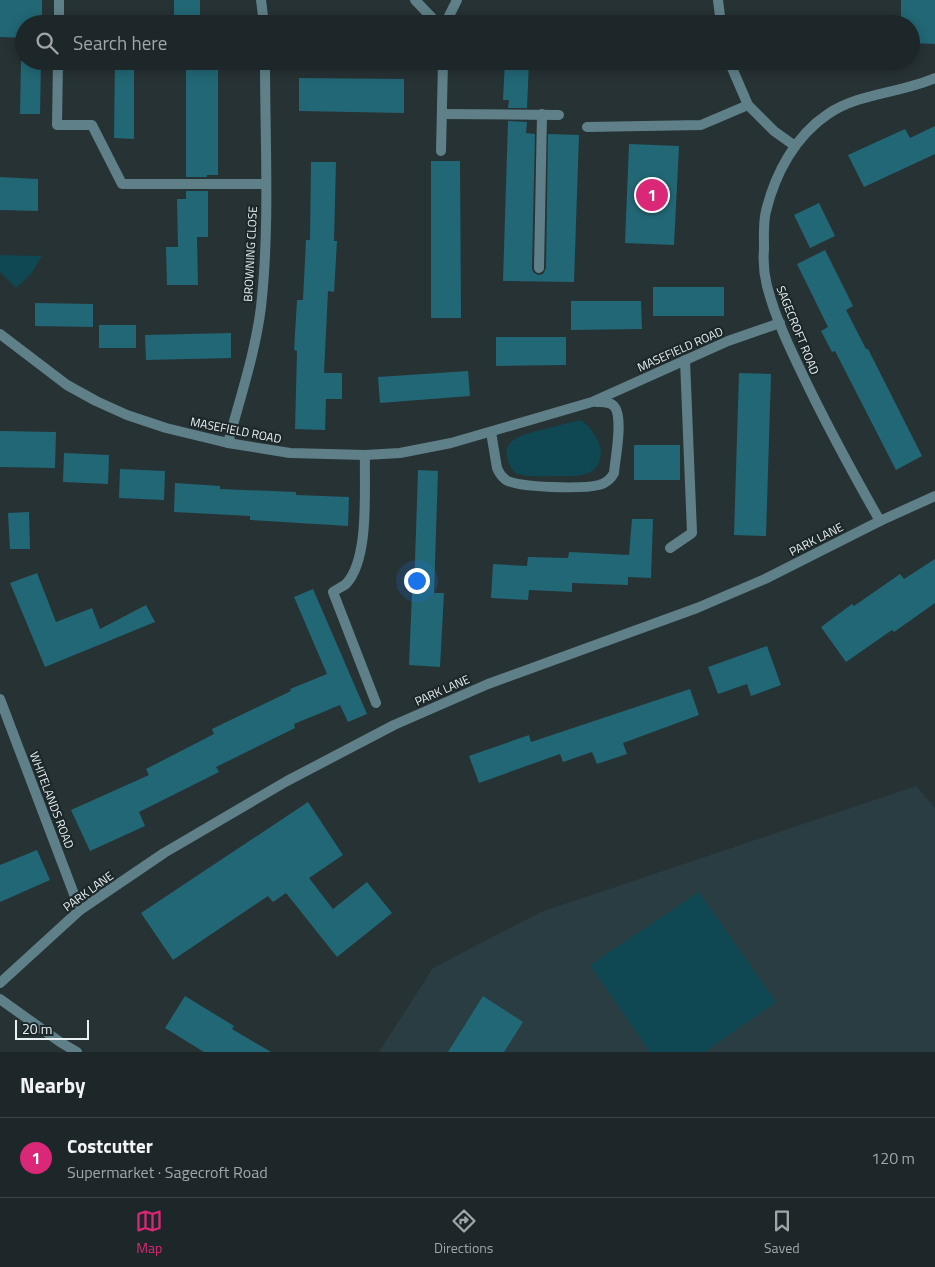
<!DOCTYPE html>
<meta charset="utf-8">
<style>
body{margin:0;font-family:"Titillium Web",sans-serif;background:#2a3234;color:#f1f3f6}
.scale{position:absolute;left:15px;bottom:12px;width:74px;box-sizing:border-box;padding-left:5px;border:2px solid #e9f0f2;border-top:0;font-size:14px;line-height:18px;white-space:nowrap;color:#e9f0f2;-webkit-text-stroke:4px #1d282b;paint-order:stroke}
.you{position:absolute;left:416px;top:580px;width:18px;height:18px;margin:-12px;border:4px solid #fff;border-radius:50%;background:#1a73e8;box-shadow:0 0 0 8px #1a73e833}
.badge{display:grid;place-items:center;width:32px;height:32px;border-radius:50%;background:#db2777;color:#fff;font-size:16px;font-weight:700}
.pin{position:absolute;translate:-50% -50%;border:2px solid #fff;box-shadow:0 1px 5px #0006}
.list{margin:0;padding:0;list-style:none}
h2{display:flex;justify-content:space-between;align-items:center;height:65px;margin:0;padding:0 20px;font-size:21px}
h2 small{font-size:16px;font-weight:400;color:#a0a5a8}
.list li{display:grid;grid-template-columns:32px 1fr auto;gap:15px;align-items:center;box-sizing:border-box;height:80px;padding:0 20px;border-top:1px solid #3b4345}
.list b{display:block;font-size:19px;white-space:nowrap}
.list p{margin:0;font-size:16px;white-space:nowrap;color:#a0a5a8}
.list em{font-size:16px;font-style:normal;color:#a0a5a8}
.icon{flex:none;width:28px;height:28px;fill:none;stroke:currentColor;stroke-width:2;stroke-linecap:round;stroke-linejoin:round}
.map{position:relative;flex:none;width:935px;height:1052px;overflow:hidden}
.search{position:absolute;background:#1d2628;box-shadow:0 2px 12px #0003;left:15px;right:15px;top:15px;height:55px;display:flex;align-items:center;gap:12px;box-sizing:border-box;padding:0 18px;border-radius:28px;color:#a0a5a8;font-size:19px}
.sheet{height:145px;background:#1d2628}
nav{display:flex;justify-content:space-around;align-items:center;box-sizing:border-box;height:70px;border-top:1px solid #3b4345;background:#1d2628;font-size:14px;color:#a0a5a8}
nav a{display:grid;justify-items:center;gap:2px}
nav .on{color:#db2777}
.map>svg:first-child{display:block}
.built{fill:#2a3d42}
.green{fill:#0f4752}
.building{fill:#226775}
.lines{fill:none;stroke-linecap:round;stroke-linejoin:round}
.service{stroke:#5f8088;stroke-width:10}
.minor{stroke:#5f8088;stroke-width:10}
.tertiary{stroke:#5f8088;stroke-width:10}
.labels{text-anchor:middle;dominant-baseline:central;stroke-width:4.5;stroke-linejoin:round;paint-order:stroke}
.street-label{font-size:12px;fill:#e9f0f2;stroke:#1d282b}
</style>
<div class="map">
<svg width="935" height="1052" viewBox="0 0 935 1052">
<rect width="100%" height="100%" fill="#273235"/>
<path class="built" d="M916,786L935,808V1052H379L433,968L541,912Z"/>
<g class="green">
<path d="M0,255L42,256L31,274L16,288L0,272Z"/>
<path d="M580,420C590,425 594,433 599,443C602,450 601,455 599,462C594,478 571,476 558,476C543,476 529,478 515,473C492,442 519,435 545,429C556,426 568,423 580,420Z"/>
<path d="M699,892L776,1002L705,1052H650L590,965Z"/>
</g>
<g class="building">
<path d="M0,0H42V24H24V38L0,37Z"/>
<rect x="174" y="0" width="26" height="24"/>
<path d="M901,0H935V44L911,43V24H901Z"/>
<path d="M21,61H41L40,114H20Z"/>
<path d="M115,61H134V139L114,138Z"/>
<path d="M186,61H218V175H207V177H186Z"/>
<path d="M505,61H529L527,108H508L509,100H503Z"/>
<path d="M299,78L404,79V113L299,111Z"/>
<path d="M508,121L527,122L526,133L535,134L532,268L533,272L538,275L543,274L546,268L548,134L579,135L574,282L503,281Z"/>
<path d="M935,126V154L864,187L848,155L905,129L910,138Z"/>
<path d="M629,144L679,146L674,245L625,243Z"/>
<path d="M431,161H460L461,318H431Z"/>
<path d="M311,162H336L334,241H337L334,292L328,291L324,373H342V399H326L325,430L295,429L297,351L294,350L297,300H303L306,240H310Z"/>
<path d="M0,177L38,179V211L0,210Z"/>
<path d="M186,191H208V237H197L198,285H167L166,247H178L177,199H186Z"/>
<path d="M819,203L835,236L810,248L794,215Z"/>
<path d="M825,250L853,306L846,310L866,349H868L922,456L896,470L835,351L832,352L821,331L828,327L797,264Z"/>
<rect x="653" y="287" width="71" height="29"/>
<path d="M571,301H641L642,329L571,330Z"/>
<path d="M35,303L93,304V327L35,326Z"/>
<rect x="99" y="325" width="37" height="23"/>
<path d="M231,333V358L146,360L145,335Z"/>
<path d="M496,337H566V365L496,366Z"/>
<path d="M468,371L470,396L380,403L378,377Z"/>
<path d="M739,373L771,374L766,536L734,535Z"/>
<path d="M0,431L56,432L55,468L0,467Z"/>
<rect x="634" y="445" width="46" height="35"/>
<path d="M64,453L109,455L108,484L63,482Z"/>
<path d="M120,469L165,471L164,500L119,498Z"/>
<path d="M418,470L438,471L434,593H444L440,667L409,665L412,592H414Z"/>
<path d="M175,483L220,486V489L296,492V495L349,497L348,526L250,520V516L174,512Z"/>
<path d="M29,512L30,549H10L8,513Z"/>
<path d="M632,519H653L651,578L628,577V585L572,583V592L529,590L528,600L491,598L493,564L527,566L528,557L568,558L569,552L629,555Z"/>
<path d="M935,559V603L894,632L892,630L846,662L821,627L852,604L854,606L900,574L904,579Z"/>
<path d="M37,573L56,622L92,608L100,629L146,605L155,622L45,667L10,583Z"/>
<path d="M313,589L367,714L348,722L340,705L294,724L295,728L216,767L219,772L139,812L145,826L90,851L71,810L149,775L146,769L214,734L212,729L291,691L290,689L327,674L294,597Z"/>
<path d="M767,646L781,685L751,696L747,684L718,694L708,667Z"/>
<path d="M690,689L699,715L623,743L627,754L597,764L592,752L563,762L560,754L479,783L469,756L529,735L531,742Z"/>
<path d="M308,802L343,855L309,878L333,909L367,882L392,913L337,957L286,893L273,902L268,896L173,960L141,913Z"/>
<path d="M37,850L50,880L0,902V865Z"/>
<path d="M185,996L234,1026L232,1029L271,1052H204L165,1028Z"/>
<path d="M483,996L523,1022L504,1052H448Z"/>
</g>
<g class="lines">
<g class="service">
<path d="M415,0L438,24"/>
<path d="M59,24V0"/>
<path d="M58,61L57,125H92L122,184H265"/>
<path d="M587,127L701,125L748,105"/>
<path d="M539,268L542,114"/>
</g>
<g class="minor">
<path d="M261,0L264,24"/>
<path d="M718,0L721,24"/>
<path d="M445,24L457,0"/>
<path d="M729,61L748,105L774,131L795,146"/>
<path d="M443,114L559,115"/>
<path d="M441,151L443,61"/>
<path d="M0,334L67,385L96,401L127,415L166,428L228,443L290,453L365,455L400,453L451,443L592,402L728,341L780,323"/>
<path d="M491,432L497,468C499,473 502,477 506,480C520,488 583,489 599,485C606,483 611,479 614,473C615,459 624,417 614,406C609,401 602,402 596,402"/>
<path d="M228,443C240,398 255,354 261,307C270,226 265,143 265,61"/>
<path d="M365,455C364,488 370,559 346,584C342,587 337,589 333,592L376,703"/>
<path d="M880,521C855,477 831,433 809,388C793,355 776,321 767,286C764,274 763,261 764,249C764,237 763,223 766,211C775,174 795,136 828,114C859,93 901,93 935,78"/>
<path d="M670,548L692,533L685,360"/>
<path d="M0,699L80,910"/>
</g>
<g class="tertiary">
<path d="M0,983L80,910L164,853L287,781L394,725L488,684L697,608L765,579L880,521L935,496"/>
<path d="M0,999L60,1042L77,1052"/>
</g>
</g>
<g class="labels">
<g class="street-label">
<text transform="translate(250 254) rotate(-87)">BROWNING CLOSE</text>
<text transform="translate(798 330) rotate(68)">SAGECROFT ROAD</text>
<text transform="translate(680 349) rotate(-24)">MASEFIELD ROAD</text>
<text transform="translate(236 430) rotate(11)">MASEFIELD ROAD</text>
<text transform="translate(816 539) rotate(-27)">PARK LANE</text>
<text transform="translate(442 690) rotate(-24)">PARK LANE</text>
<text transform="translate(52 800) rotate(69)">WHITELANDS ROAD</text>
<text transform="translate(88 891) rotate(-36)">PARK LANE</text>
</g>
</g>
</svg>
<div class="scale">20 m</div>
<div class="you"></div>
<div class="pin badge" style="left:652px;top:195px">1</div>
<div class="search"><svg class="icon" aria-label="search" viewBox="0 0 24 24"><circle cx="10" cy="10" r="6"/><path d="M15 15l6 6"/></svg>Search here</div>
</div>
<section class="sheet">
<h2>Nearby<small></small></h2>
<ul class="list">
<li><span class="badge">1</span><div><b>Costcutter</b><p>Supermarket · Sagecroft Road</p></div><em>120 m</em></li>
</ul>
</section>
<nav>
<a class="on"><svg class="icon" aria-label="map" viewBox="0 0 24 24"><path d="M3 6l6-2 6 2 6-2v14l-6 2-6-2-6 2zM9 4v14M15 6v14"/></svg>Map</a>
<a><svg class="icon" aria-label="directions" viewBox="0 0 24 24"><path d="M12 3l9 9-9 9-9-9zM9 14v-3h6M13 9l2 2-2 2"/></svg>Directions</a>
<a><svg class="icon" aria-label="saved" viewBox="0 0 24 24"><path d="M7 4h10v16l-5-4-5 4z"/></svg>Saved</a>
</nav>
